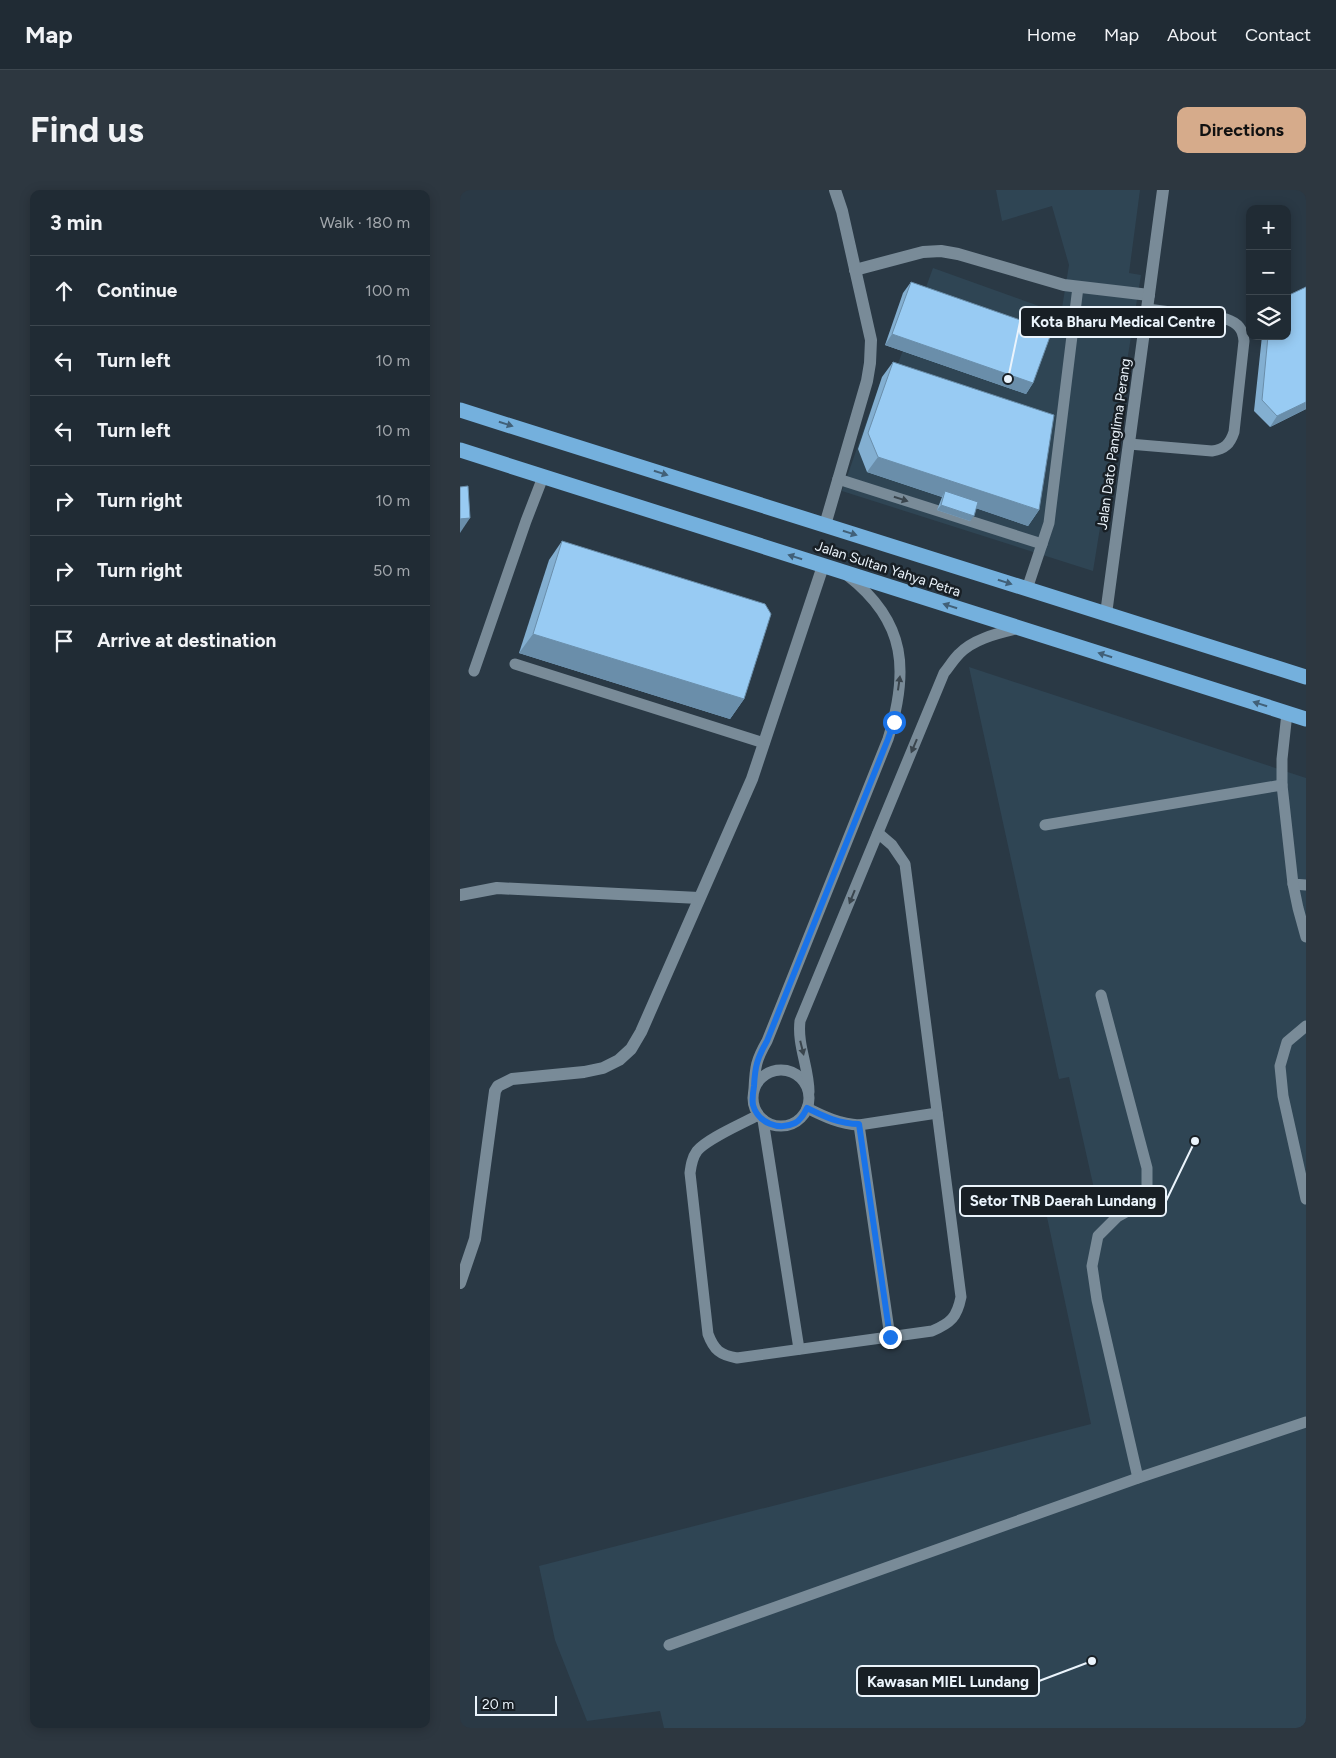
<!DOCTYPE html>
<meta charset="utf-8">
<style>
body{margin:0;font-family:Figtree,sans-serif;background:#2d3740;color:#f1f3f6}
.controls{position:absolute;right:15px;top:15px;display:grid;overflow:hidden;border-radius:10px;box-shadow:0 2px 12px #0003}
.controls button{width:45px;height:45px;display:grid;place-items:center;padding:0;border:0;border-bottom:1px solid #3d474f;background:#202b34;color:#f1f3f6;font:25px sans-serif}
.scale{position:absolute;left:15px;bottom:12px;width:82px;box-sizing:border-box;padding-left:5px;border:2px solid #ebf4fc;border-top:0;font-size:14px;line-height:18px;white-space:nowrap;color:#ebf4fc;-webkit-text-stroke:4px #181f25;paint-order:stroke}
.stop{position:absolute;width:15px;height:15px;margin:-11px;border:4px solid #1a73e8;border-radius:50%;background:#fff}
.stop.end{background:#1a73e8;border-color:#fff;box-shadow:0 1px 5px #0008}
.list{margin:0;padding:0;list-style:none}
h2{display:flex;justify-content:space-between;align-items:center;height:65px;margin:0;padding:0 20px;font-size:21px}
h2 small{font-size:16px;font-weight:400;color:#a2a7ac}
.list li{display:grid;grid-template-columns:32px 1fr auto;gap:15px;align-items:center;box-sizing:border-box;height:70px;padding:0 20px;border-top:1px solid #3d474f}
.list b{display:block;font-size:19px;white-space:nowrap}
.list em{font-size:16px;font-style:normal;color:#a2a7ac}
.icon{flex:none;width:28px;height:28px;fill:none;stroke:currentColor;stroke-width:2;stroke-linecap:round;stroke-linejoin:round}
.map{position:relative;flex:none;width:846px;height:1538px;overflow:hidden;border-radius:10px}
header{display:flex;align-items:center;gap:30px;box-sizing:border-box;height:70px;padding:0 25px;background:#202b34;border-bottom:1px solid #3d474f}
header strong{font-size:24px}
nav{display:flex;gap:28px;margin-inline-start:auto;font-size:18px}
.intro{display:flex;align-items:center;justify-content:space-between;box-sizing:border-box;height:120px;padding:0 30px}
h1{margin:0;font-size:35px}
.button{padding:12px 22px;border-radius:10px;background:#d6ab8b;color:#111;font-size:18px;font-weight:700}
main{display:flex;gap:30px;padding:0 30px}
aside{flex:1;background:#202b34;border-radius:10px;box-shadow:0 2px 12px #0003}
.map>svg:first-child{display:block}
.built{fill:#2f4554}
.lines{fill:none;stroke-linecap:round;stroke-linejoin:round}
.lane{stroke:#798b98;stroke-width:11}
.street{stroke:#798b98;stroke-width:12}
.highway{stroke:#74b0dd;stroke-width:15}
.wall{fill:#83afd1}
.shaded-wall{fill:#6a8eaa}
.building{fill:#98cbf3;stroke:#6a8eaa}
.oneway{fill:#416078}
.oneway2{fill:#3a454d}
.route{stroke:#1a73e8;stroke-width:6}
.labels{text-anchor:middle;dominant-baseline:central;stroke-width:5;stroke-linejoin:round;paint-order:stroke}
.street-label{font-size:14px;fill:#ebf4fc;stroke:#181f25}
.leader{fill:none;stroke:#ebf4fc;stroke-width:2}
.callout-dot{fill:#ebf4fc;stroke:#181f25;stroke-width:2}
.callout{fill:#181f25;stroke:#ebf4fc;stroke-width:2}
.callout-label{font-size:15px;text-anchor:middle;font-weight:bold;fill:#ebf4fc}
</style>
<header>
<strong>Map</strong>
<nav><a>Home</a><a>Map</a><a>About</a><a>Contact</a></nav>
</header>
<div class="intro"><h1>Find us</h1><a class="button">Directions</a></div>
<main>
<aside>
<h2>3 min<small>Walk · 180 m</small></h2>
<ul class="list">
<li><svg class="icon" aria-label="ahead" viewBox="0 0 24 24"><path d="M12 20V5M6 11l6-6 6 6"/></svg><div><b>Continue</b></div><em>100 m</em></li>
<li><svg class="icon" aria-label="left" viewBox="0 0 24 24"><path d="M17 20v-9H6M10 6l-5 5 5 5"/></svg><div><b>Turn left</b></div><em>10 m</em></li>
<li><svg class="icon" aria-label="left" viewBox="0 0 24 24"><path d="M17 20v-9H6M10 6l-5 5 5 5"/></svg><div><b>Turn left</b></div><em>10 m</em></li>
<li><svg class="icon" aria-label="right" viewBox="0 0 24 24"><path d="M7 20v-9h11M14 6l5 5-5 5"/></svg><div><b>Turn right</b></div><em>10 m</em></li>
<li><svg class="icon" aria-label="right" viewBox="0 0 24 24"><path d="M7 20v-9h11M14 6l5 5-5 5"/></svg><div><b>Turn right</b></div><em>50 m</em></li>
<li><svg class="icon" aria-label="arrive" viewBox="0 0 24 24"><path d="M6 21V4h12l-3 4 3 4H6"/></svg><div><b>Arrive at destination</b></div></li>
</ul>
</aside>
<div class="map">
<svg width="846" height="1538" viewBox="0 0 846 1538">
<rect width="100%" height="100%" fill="#2a3945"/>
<g class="built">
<path d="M536,0H680L669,83L681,85L633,381L382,301L422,187L432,190L473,78L601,124L609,75L592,16L542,31Z"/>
<path d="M509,477L846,588V1538H204L200,1521L127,1531L95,1450L79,1376L631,1234L587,1027L637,1012L609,887L599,889Z"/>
</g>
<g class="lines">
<g class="lane">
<path d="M669,254L752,261C765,259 770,254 774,242L784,151C783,139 778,133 766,129L687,119"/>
<path d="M378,289L582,354"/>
<path d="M567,399L589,333L618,97"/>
<path d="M55,474L304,553"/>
<path d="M14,481L66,331L83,287"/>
<path d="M827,523L822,569V595L833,694L846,695"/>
<path d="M585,635L822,595"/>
<path d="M833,694L838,718L846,747"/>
<path d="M641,805L687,978V999L677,1016L657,1027L638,1046L632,1076L637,1110L678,1288"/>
<path d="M846,836L827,852L820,876L823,906L846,1009"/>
<circle cx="321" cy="908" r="28"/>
<path d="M294,899C295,877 296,870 307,851L428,549C449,482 447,432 388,386"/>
<path d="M349,902C349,878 337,855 340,831L484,483C489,477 493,470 499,464C514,448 540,443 560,438"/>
<path d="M347,918C365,927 380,934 399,935L477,923"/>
<path d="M298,925C282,934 248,948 237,961C232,968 231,975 230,983L248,1144C254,1160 260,1165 277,1168L472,1141C491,1133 497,1127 501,1107L445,674L432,655L418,643"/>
<path d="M303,930L339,1159"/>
<path d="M399,935L430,1147"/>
<path d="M209,1455L678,1288L846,1232"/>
</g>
<g class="street">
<path d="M395,80L463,62L481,61L498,64L604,95L689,105"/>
<path d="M365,335L407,191L410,173L411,150L382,21L375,0"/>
<path d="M646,424L703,0"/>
<path d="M0,705L37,698L239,708"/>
<path d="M0,1093L15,1049L35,901L38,896L52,889L124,882L143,878L159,870L171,859L181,842L292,589L363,376"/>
</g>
<g class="highway">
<path d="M0,220L846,487"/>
<path d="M0,260L846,529"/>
</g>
</g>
<g class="wall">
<path d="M451,92L573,193L566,204L425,155L443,103Z"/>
<path d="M846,97V219L810,237L794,221L802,146H827Z"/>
<path d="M433,172L579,320L568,336L516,318L510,331L477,320L482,307L407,282L398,259L422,187Z"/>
<path d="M102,351L284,509L270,529L59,463L89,370Z"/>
</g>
<g class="shaded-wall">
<path d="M432,144L573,193L566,204L425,155Z"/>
<path d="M846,212V219L810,237L817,226Z"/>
<path d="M418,267L579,320L568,336L483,307L485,301L482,307L407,282Z"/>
<path d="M481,315L514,326L510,331L477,320Z"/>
<path d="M10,328L0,343V329Z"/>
<path d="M73,444L284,509L270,529L59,463Z"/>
</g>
<g class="building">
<path d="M451,92L592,141L573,193L432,144Z"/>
<path d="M846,97V212L817,226L802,210L808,146H827V106Z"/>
<path d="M433,172L594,225L579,320L418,267L408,243Z"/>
<path d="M8,296L10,328L0,329V297Z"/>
<path d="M485,301L518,312L514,326L481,315Z"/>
<path d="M102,351L305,414L311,424L284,509L73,444Z"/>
</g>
<defs><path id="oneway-solid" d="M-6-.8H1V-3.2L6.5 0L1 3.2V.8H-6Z" transform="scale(1.25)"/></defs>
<g class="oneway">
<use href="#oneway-solid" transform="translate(46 234) rotate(18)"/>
<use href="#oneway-solid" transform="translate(201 283) rotate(18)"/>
<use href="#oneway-solid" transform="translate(390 343) rotate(18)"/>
<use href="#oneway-solid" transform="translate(335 367) rotate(-162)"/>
<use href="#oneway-solid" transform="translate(545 392) rotate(18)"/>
<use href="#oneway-solid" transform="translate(490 416) rotate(-162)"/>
<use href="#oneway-solid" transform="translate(645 465) rotate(-162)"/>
<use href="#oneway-solid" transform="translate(800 514) rotate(-162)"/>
</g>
<g class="oneway2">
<use href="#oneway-solid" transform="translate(441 309) rotate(18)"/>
<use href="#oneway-solid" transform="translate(439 493) rotate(-82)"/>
<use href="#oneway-solid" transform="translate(454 556) rotate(113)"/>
<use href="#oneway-solid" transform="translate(392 707) rotate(112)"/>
<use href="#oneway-solid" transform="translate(342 858) rotate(76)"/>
</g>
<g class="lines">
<path class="route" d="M430,1147L399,934C380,934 365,927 347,918C344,924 341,930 335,933C319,941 298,933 293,915C292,909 293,902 294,896C295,877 297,868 307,851L428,549L434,532"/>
</g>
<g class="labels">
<g class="street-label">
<text transform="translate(654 254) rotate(-82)">Jalan Dato Panglima Perang</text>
<text transform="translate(428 379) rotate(18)">Jalan Sultan Yahya Petra</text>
</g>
</g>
<path class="leader" d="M548 189L560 132M735 951L706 1011M632 1471L579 1491"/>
<g class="callout-dot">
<circle cx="548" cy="189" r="5"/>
<circle cx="735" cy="951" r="5"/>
<circle cx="632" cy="1471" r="5"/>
</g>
<g class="callout">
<rect x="560" y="117" width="205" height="30" rx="5"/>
<rect x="500" y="996" width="206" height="30" rx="5"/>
<rect x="397" y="1476" width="182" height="30" rx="5"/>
</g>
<g class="callout-label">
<text x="663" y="137">Kota Bharu Medical Centre</text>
<text x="603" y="1016">Setor TNB Daerah Lundang</text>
<text x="488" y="1497">Kawasan MIEL Lundang</text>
</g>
</svg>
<div class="controls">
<button>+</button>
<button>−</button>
<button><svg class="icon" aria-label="layers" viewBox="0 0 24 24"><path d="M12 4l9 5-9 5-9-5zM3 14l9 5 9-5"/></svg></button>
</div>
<div class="scale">20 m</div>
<div class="stop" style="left:434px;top:532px"></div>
<div class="stop end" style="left:430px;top:1147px"></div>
</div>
</main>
